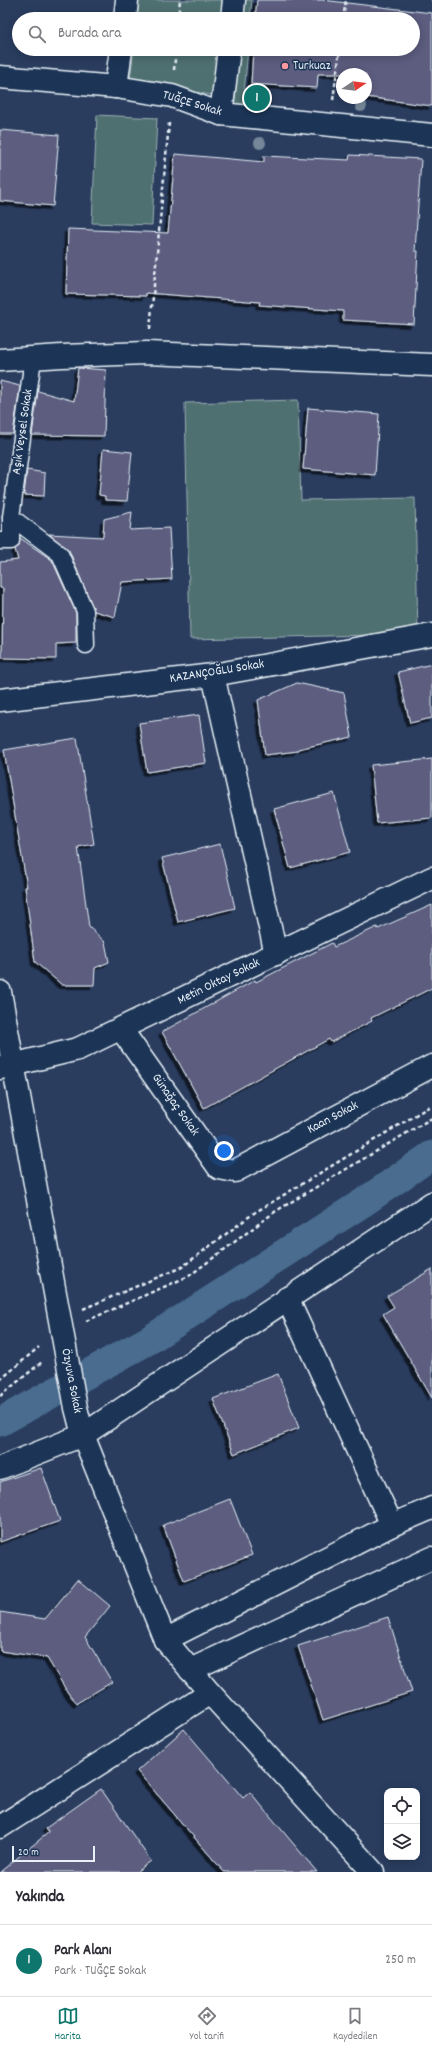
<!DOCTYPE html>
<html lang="tr">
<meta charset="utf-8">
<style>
body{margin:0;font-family:Dekko,sans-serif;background:#f7f7f7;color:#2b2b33}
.controls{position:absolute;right:12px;bottom:12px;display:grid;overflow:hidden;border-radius:8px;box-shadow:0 2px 10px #0003}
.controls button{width:36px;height:36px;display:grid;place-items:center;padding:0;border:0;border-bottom:1px solid #e1e1e2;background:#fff;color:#2b2b33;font:20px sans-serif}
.compass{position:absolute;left:336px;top:68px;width:36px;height:36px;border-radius:50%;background:#fff;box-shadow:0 2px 10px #0003;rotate:77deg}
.scale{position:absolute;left:12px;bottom:10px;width:83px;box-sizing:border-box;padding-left:4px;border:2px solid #e8f1f8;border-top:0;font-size:11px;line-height:14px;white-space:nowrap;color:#e8f1f8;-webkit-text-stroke:3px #1d3557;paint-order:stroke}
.you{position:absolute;left:224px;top:1151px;width:14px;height:14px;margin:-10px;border:3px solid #fff;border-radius:50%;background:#1a73e8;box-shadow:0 0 0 6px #1a73e833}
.badge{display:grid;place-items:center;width:26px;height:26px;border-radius:50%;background:#0f766e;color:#fff;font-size:13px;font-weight:700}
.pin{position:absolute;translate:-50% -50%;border:2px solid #fff;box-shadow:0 1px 4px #0006}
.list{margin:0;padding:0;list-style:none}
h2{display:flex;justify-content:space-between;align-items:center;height:52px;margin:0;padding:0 16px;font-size:17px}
h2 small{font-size:13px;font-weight:400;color:#7c7c81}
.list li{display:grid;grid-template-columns:26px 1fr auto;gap:12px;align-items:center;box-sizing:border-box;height:72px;padding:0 16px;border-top:1px solid #e1e1e2}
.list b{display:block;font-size:15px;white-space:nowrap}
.list p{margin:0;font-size:13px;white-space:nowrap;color:#7c7c81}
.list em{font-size:13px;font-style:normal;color:#7c7c81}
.icon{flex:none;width:22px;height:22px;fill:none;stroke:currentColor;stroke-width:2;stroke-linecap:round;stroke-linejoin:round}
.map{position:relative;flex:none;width:432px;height:1872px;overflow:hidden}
.search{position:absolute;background:#fff;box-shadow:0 2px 10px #0003;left:12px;right:12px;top:12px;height:44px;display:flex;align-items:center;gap:10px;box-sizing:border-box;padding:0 14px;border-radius:22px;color:#7c7c81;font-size:15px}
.sheet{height:124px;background:#fff}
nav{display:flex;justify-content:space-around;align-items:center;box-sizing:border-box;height:56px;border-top:1px solid #e1e1e2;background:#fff;font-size:11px;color:#7c7c81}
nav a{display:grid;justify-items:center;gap:2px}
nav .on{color:#0f766e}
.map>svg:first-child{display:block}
.green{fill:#4f7071;stroke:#9cb0b4}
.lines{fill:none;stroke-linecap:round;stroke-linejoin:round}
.canal{stroke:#486c8f;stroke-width:29}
.building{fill:#5c5d7f;stroke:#e8f1f8;filter:url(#shadow)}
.service-casing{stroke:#e8f1f8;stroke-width:19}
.minor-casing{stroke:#e8f1f8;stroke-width:25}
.tertiary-casing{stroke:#e8f1f8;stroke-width:25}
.path{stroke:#e8f1f8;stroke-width:2.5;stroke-dasharray:4 3;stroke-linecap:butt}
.service{stroke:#1d3557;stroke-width:16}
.minor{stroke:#1d3557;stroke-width:22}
.tertiary{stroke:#1d3557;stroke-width:22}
.tree{fill:#758799}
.poi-dot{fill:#ff9aa2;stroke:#1d3557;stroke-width:1.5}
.labels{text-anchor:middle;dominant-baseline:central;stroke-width:3;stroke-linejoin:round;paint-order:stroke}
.poi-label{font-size:13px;fill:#e8f1f8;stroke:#1d3557;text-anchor:start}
.street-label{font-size:13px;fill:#e8f1f8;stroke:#1d3557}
</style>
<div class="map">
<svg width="432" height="1872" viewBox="0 0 432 1872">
<defs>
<filter id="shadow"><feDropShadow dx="-3.5" dy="3.5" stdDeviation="0" flood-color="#0009"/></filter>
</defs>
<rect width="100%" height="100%" fill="#2a3d5f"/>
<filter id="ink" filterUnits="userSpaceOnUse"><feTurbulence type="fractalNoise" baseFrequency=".025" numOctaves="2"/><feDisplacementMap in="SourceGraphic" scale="8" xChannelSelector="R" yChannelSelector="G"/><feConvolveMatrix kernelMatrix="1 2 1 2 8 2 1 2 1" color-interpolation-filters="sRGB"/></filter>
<g filter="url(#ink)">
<g class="green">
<path d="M139,0H226L224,19H137Z"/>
<path d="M239,0H252L250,19H236Z"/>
<path d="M134,49H221L216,96L130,80Z"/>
<path d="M233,49H248L243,105L226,102Z"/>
<path d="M97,115L157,118L152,225L92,223Z"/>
<path d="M298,400L301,500L415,498L418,634L190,639L185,403Z"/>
</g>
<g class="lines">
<path class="canal" d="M0,1422L149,1340L364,1202L432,1155"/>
</g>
<g class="building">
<path d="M257,0H322L432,13V106L366,97V74H318L317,88L251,84L253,49H413V19H255Z"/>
<path d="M0,130L59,135L53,206L0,201Z"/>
<path d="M175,154L264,162V156L349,160L350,155L421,159L415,251H418L414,324L343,320V311L259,305L260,302L146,293V296L66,294L68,229L168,233Z"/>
<path d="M78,368L106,370L104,436L32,435L38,391L74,401Z"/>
<path d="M0,381L20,386L13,434H0Z"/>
<path d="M308,408L379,414L375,475L303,469Z"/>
<path d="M103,449L132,452L127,501L105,500V496L99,495Z"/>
<path d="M27,470L45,473L44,496L24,495Z"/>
<path d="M132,512L130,530L169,528L172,579L122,582L115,617L94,611L69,550L49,534L103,537L104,519Z"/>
<path d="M20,538L52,560L76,613V643L56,644V659L2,658L3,588H0V562L18,560L15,549L19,545Z"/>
<path d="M432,664V718L410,723L398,672Z"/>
<path d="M297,683L344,693L352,737L298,749V751L265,755L258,700Z"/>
<path d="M199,715L206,763L147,772L139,723Z"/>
<path d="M77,738L94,844L78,847L89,927L105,942L109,962L95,968L94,985H62L35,962L25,887H27L4,750Z"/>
<path d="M432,759V818L377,823L371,765Z"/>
<path d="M334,793L350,852L290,868L274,809Z"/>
<path d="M220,844L235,908L178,922L162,858Z"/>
<path d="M432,905V988L371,1018L372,1021L331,1042L329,1039L204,1108L162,1032L255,980L256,982L332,943L334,947L377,927L378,929Z"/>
<path d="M432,1269V1398L383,1314L394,1307L387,1296Z"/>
<path d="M278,1374L299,1428L234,1454L213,1399Z"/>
<path d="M41,1468L60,1521L0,1542V1482Z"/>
<path d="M230,1499L252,1555L184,1581L163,1525Z"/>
<path d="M78,1579L110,1606L85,1637L112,1682L77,1703L68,1693L47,1658L0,1651V1612L45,1619Z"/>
<path d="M388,1617L412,1692L323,1720L298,1646Z"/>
<path d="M184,1729L243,1798L250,1792L317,1872H224L137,1771Z"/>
<path d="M101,1789L151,1861L136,1872H0L49,1832L46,1828Z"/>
</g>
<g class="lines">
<defs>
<g id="service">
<path d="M11,517L60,554L85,611L86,645"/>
<path d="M0,541H11V517L33,359"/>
</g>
<g id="minor">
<path d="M125,19L127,0"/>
<path d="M232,19L234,0"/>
<path d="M0,77L116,87L172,96L221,114L432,135"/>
<path d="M116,87L121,49"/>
<path d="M221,114L229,49"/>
<path d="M213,675L276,954"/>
<path d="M0,700L213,675L432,635"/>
<path d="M0,992L76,1408L83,1435L165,1640L210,1693L373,1872"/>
<path d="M121,1029L219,1168L235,1171L432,1066"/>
<path d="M0,1068L78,1049L432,878"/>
<path d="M287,1298L392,1525"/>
<path d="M0,1468L83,1435L432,1203"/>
<path d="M165,1640L392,1525L432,1508"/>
<path d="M190,1670L432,1558"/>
<path d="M0,1827L210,1693"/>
</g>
<path id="tertiary" d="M0,360L62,356L147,353L432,365"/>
</defs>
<use href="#service" class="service-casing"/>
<use href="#minor" class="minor-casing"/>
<use href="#tertiary" class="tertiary-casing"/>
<g class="path">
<path d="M431,0H432"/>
<path d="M178,19L180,0"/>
<path d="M343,19L346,0"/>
<path d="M174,70L176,49"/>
<path d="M333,100L340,49"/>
<path d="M150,329L169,123"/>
<path d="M83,1309L182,1267L254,1213L432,1105"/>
<path d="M86,1321L189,1276L276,1211L432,1118"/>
<path d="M0,1380L39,1347"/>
<path d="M0,1396L42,1362"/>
</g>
<use href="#service" class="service"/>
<use href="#minor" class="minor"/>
<use href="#tertiary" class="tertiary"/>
</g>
<g class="tree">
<circle cx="361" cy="106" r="6"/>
<circle cx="260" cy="143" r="6"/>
</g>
</g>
<circle class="poi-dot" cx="285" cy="66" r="4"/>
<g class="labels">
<g class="poi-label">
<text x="293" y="66">Turkuaz</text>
</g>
<g class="street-label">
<text transform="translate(192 104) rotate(17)">TUĞÇE Sokak</text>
<text transform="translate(23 432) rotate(-82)">Aşık Veysel Sokak</text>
<text transform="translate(217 672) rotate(-9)">KAZANÇOĞLU Sokak</text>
<text transform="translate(219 982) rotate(-26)">Metin Oktay Sokak</text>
<text transform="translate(175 1105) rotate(55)">Günağaç Sokak</text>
<text transform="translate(333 1118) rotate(-28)">Kaan Sokak</text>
<text transform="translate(71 1381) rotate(79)">Özyuva Sokak</text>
</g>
</g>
</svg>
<div class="controls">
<button><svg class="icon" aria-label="locate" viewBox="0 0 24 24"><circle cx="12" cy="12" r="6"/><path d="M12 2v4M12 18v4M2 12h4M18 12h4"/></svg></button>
<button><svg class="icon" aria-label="layers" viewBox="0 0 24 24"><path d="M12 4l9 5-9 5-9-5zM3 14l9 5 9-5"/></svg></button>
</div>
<svg class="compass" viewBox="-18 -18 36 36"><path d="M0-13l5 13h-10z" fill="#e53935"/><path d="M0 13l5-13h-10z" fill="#7c7c81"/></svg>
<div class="scale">20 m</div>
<div class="you"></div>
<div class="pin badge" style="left:257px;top:98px">1</div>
<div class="search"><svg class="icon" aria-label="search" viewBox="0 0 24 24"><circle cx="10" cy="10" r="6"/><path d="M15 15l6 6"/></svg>Burada ara</div>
</div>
<section class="sheet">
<h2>Yakında<small></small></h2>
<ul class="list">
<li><span class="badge">1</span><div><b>Park Alanı</b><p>Park · TUĞÇE Sokak</p></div><em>250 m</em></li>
</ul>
</section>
<nav>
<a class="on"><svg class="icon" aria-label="map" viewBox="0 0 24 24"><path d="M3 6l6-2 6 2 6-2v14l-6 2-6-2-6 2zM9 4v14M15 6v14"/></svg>Harita</a>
<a><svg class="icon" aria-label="directions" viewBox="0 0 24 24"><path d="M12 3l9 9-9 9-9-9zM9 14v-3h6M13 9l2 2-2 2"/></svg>Yol tarifi</a>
<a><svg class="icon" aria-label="saved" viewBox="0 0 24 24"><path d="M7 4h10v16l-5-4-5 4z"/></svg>Kaydedilen</a>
</nav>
